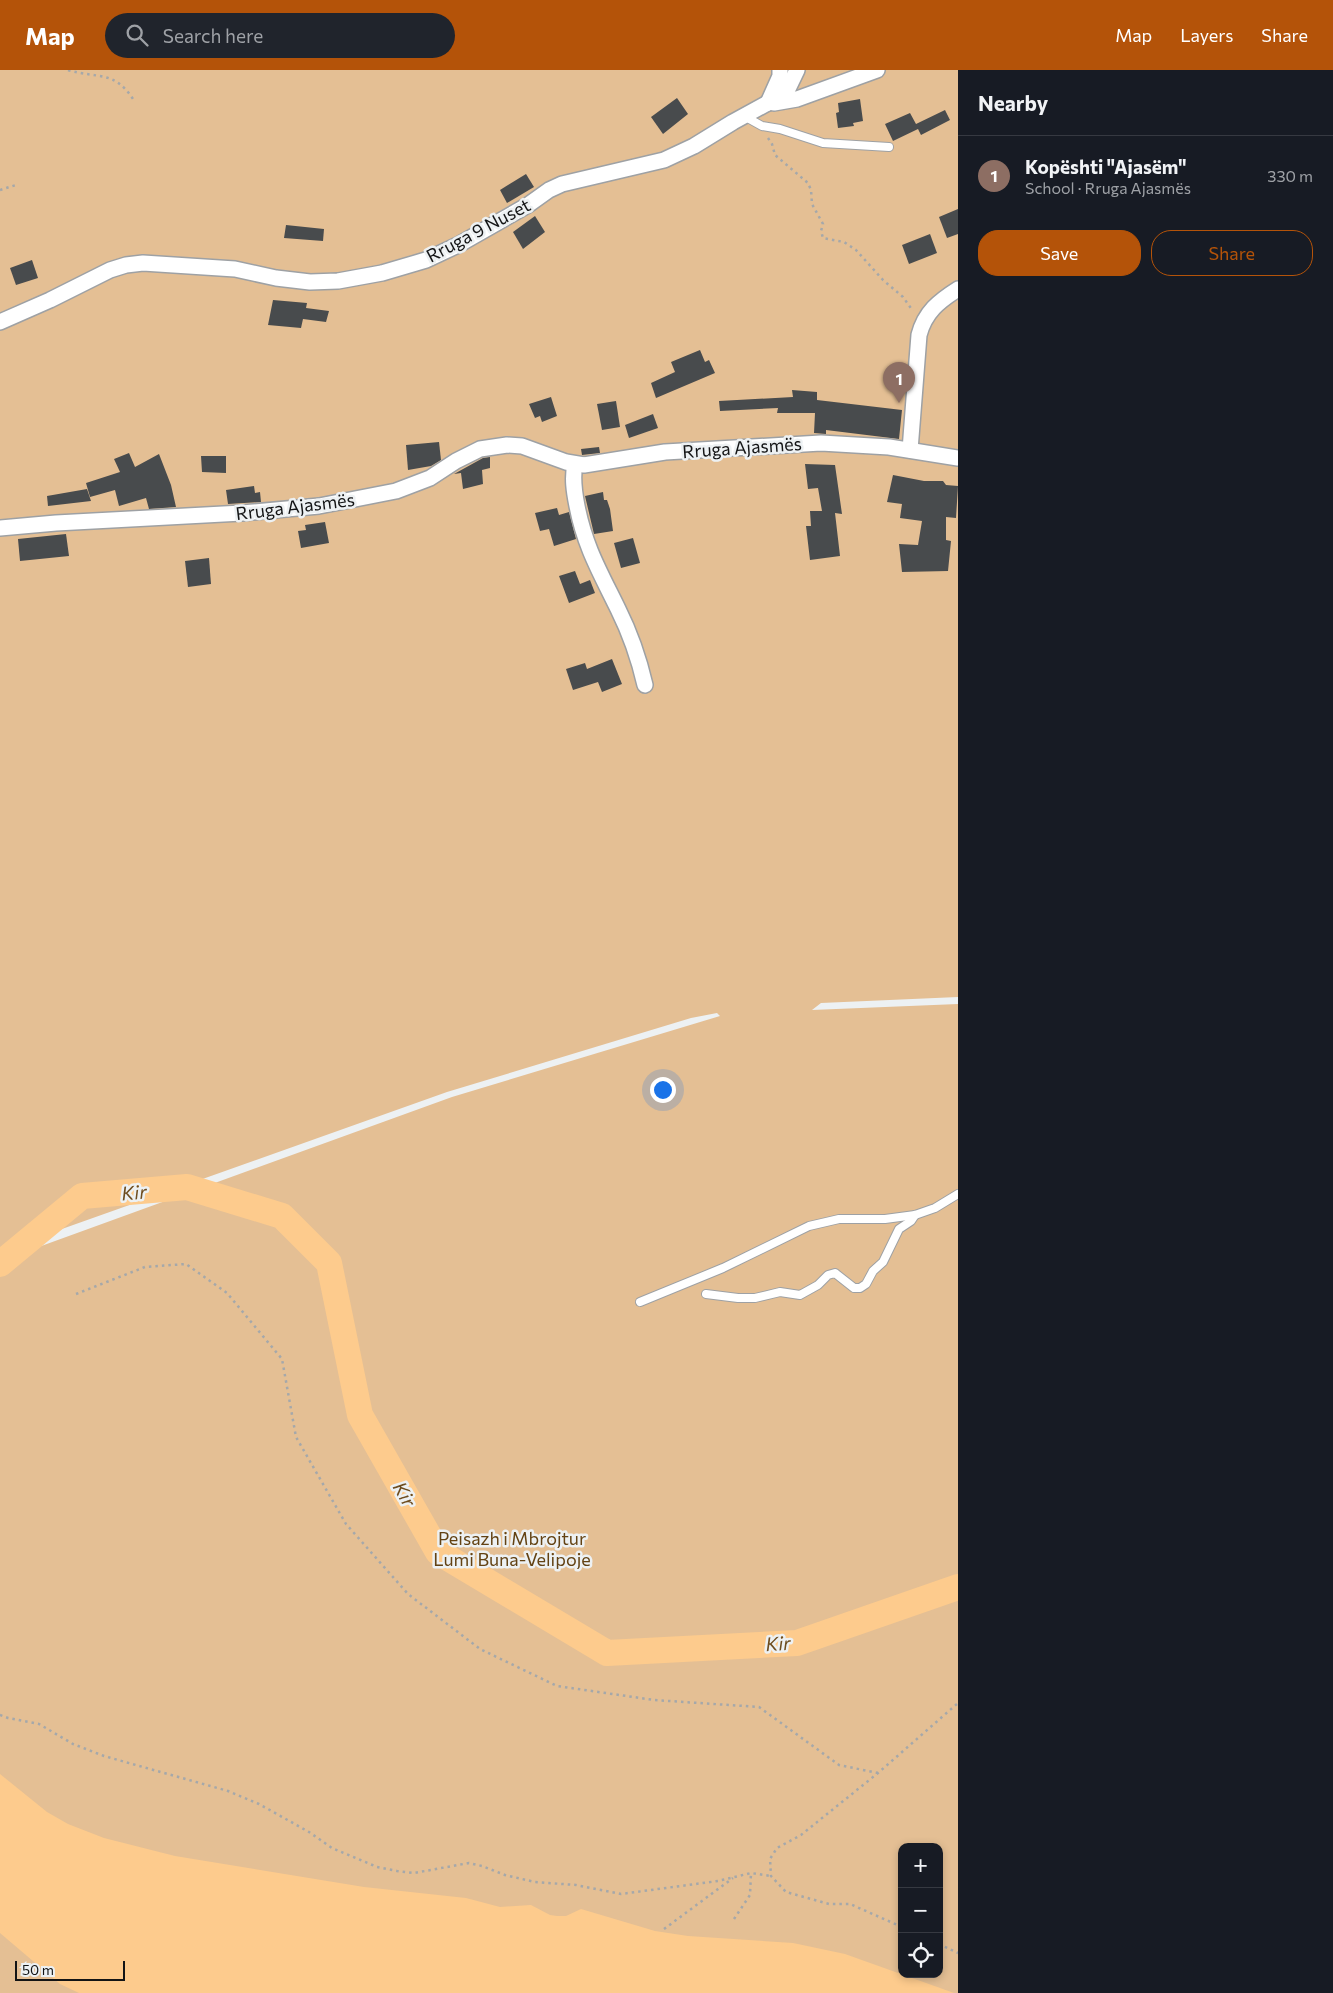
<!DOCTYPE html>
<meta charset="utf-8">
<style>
body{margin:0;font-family:Commissioner,sans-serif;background:#20242c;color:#f1f3f6}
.controls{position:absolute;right:15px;bottom:15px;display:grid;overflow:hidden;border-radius:10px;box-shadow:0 2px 8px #0003}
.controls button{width:45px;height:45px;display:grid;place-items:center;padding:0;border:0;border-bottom:1px solid #363941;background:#171b24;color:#f1f3f6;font:25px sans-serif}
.scale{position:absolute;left:15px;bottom:12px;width:110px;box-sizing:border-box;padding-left:5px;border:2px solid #131415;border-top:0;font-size:14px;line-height:18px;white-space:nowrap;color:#131415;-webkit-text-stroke:4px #edf1f3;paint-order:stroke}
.you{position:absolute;left:662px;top:1019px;width:18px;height:18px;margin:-12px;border:4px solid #fff;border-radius:50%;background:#1a73e8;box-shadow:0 0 0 8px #1a73e833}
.badge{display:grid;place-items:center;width:32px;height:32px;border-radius:50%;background:#b45309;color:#fff;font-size:16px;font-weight:700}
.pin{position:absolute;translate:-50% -41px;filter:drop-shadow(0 1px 2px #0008)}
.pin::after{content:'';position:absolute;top:26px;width:18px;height:15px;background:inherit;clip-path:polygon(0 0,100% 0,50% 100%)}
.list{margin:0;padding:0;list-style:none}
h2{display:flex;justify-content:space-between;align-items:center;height:65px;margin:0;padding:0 20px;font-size:21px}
h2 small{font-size:16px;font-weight:400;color:#9ea1a6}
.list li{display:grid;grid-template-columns:32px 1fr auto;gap:15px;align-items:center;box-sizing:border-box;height:80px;padding:0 20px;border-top:1px solid #363941}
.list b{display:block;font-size:19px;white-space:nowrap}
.list p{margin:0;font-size:16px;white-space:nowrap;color:#9ea1a6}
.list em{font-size:16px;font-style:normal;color:#9ea1a6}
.actions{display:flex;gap:10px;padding:15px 20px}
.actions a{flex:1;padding:11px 0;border:1px solid #b45309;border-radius:20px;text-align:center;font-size:18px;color:#b45309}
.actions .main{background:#b45309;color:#fff}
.icon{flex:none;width:28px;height:28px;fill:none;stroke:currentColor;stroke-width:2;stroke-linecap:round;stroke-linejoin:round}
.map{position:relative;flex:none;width:958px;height:1923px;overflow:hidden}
header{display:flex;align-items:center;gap:30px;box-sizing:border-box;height:70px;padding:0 25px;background:#b45309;color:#fff}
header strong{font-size:24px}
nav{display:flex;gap:28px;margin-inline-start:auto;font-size:18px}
.search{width:350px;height:45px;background:#20242c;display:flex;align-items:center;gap:12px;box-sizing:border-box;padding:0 18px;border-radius:28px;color:#9ea1a6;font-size:19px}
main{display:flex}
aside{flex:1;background:#171b24}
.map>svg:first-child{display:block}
.green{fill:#e4bf94;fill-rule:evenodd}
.water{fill:#fdcb8d}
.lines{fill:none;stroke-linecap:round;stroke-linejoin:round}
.river{stroke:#fdcb8d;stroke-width:26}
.building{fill:#484b4d}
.service-casing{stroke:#9ea1a4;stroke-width:10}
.minor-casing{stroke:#9ea1a4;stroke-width:18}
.path{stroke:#a5a8aa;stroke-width:2.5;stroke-dasharray:2.5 4;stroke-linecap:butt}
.service{stroke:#fff;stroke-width:8}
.minor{stroke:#fff;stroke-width:15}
.labels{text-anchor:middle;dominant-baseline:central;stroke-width:5;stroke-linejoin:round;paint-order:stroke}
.street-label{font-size:18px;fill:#131415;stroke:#edf1f3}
.park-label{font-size:18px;fill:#634213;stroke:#edf1f3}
.water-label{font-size:19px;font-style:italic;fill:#6e4d1f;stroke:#edf1f3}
</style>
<header>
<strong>Map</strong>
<div class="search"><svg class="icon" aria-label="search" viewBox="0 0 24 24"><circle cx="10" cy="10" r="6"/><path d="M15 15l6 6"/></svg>Search here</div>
<nav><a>Map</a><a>Layers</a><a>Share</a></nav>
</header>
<main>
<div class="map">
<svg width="958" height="1923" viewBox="0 0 958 1923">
<rect width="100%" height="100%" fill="#edf1f3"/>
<path class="green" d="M0,0H958V927L821,933L812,940L958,934V1923H0V1191L452,1027L720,946L717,943L691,948L447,1022L0,1181ZM902,1777H939V1904H902Z"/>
<path class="water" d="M0,1704L47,1742L68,1754L104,1768L175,1786L364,1817L466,1828L500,1837L531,1835L550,1845L557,1846H566L581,1839L655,1861L688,1866L793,1873L845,1884L954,1923H79L60,1914L0,1863Z"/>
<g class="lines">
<path class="river" d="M0,1194L82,1126L187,1117L282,1146L329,1193L360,1345L438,1482L607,1583L797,1573L958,1517"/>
</g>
<g class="building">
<path d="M677,28L688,44L663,64L651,47Z"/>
<path d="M860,29L863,51L853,53L854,56L838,58L836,43L839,42L838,33Z"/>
<path d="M945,40L950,50L921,65L918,59L893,71L885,54L910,43L916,54Z"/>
<path d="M526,104L534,117L507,133L500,120Z"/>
<path d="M958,139V164L947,168L939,147Z"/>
<path d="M535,146L545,162L523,179L513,162Z"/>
<path d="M286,155L324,159L323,171L284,168Z"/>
<path d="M930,164L937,183L909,194L902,175Z"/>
<path d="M32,190L38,208L16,215L10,198Z"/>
<path d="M273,230L307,233L306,238L329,241L326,252L303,249L301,258L268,255Z"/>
<path d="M700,280L705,292L709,290L715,303L656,328L651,313L675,302L671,292Z"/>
<path d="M792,320L817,322V330L902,340L899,369L826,360V364L814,363L815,343H777L778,338L720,341L719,331L793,327Z"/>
<path d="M551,327L557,346L542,352L540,346L535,348L529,334Z"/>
<path d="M616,331L620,357L602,360L597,334Z"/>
<path d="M653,344L658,358L629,368L625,355Z"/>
<path d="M439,372L441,390L431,396L408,400L406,375Z"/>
<path d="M599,377L600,383L582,385L581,379Z"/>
<path d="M129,383L135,397L159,384L171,415L176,437L149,439L146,428L119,436L115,420L90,427L86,413L120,402L114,389Z"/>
<path d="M201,386H226V403L202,402Z"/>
<path d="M490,387V398L482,400L483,414L463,419L461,403L454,404L483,388Z"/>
<path d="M805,394L835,395L842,444L835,443L840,486L810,490L806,456H811L810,441H822L818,418L808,419Z"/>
<path d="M893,405L924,411H943L946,415L958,416L956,448L946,447V470L951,471L948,501L902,502L899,474L918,475L922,451L900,448L902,434L887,432Z"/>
<path d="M254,416L255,423L260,422L261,432L228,434L226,420Z"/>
<path d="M87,419L91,431L48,436L47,426Z"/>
<path d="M603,422L604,430H607L610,439L613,461L594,464L585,426Z"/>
<path d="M557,438L559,445L569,442L576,469L554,476L549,459L540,461L535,443Z"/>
<path d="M325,452L329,473L301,478L298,461L306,460L305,455Z"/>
<path d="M66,464L69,486L20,491L18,469Z"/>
<path d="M633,468L640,493L621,498L614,473Z"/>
<path d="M209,488L211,514L188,517L185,491Z"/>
<path d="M575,501L580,514L590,510L595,523L569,533L559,506Z"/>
<path d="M612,589L622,614L602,622L598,612L573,620L566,599L585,593L587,599Z"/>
</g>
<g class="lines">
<defs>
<g id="service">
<path d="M744,46L762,56L780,59L823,73L889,77"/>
<path d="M706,1224L738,1228H755L780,1222L800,1225L818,1215L828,1205L835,1203L854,1218H860L866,1214L873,1201L883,1192L899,1159L911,1151L915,1145"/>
<path d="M640,1232L723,1198L809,1156L839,1149H885L915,1145L935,1138L958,1124"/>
</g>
<g id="minor">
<path d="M768,33L780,6V0"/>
<path d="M774,33L797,29L877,0"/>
<path d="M0,252L50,230L110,200L126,195L143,193L235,199L276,208L310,212L338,211L382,203L426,190L458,175L528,135L549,120L562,114L664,90L694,76L733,52L786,23L797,0"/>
<path d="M910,380L919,265C925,242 939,231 958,219"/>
<path d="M575,394C572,408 574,421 577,436C585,477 600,502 618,539C630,563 639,589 645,615"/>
<path d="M0,458L56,453L242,443L319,436L396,421L430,408L456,391L480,379L507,375L522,376L566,392L584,395L665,382L821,373L889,377L958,388"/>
</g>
</defs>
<use href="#service" class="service-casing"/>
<use href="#minor" class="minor-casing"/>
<g class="path">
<path d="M68,0C98,9 114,0 133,29"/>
<path d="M768,68L772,74L775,85L808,113L811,120L812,134L823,154L821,161L823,168L844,172L856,180L883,210L903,227L913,241"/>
<path d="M0,120L16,115"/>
<path d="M76,1224L145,1197L186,1194L227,1223L282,1289L296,1367L346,1454L408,1524L480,1579L557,1616L654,1630L759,1637L839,1695L878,1703"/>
<path d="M0,1645L8,1648L39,1654L73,1674L104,1686L228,1721L259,1734L309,1762L332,1778L377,1797L397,1801L414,1803L469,1793L482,1796L505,1805L535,1812L576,1815L621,1824L718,1811L751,1803L771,1806"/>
<path d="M734,1849L750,1825L751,1803"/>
<path d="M902,1857L850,1834H829L786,1822L771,1806L770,1789L777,1778L801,1765L878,1703L958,1633"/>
<path d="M664,1859L733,1808"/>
<path d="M939,1874L958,1883"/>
</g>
<use href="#service" class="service"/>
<use href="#minor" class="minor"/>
</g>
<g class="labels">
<g class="street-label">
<text transform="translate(478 160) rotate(-28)">Rruga 9 Nuset</text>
<text transform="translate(742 377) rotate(-4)">Rruga Ajasmës</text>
<text transform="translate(295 436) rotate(-7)">Rruga Ajasmës</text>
</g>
<g class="park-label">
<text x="512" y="1468">Peisazh i Mbrojtur<tspan x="512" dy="21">Lumi Buna-Velipoje</tspan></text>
</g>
<g class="water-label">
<text transform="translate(134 1122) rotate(-5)">Kir</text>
<text transform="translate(405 1424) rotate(60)">Kir</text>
<text transform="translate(778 1573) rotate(-4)">Kir</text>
</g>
</g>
</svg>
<div class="controls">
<button>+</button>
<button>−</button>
<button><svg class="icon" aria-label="locate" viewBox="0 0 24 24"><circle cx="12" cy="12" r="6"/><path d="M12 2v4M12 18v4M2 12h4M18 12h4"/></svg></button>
</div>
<div class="scale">50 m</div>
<div class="you"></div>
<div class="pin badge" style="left:899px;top:333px;background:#8d6e63">1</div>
</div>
<aside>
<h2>Nearby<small></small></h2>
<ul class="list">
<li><span class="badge" style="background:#8d6e63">1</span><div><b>Kopështi &quot;Ajasëm&quot;</b><p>School · Rruga Ajasmës</p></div><em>330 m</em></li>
</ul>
<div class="actions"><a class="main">Save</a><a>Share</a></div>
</aside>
</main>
